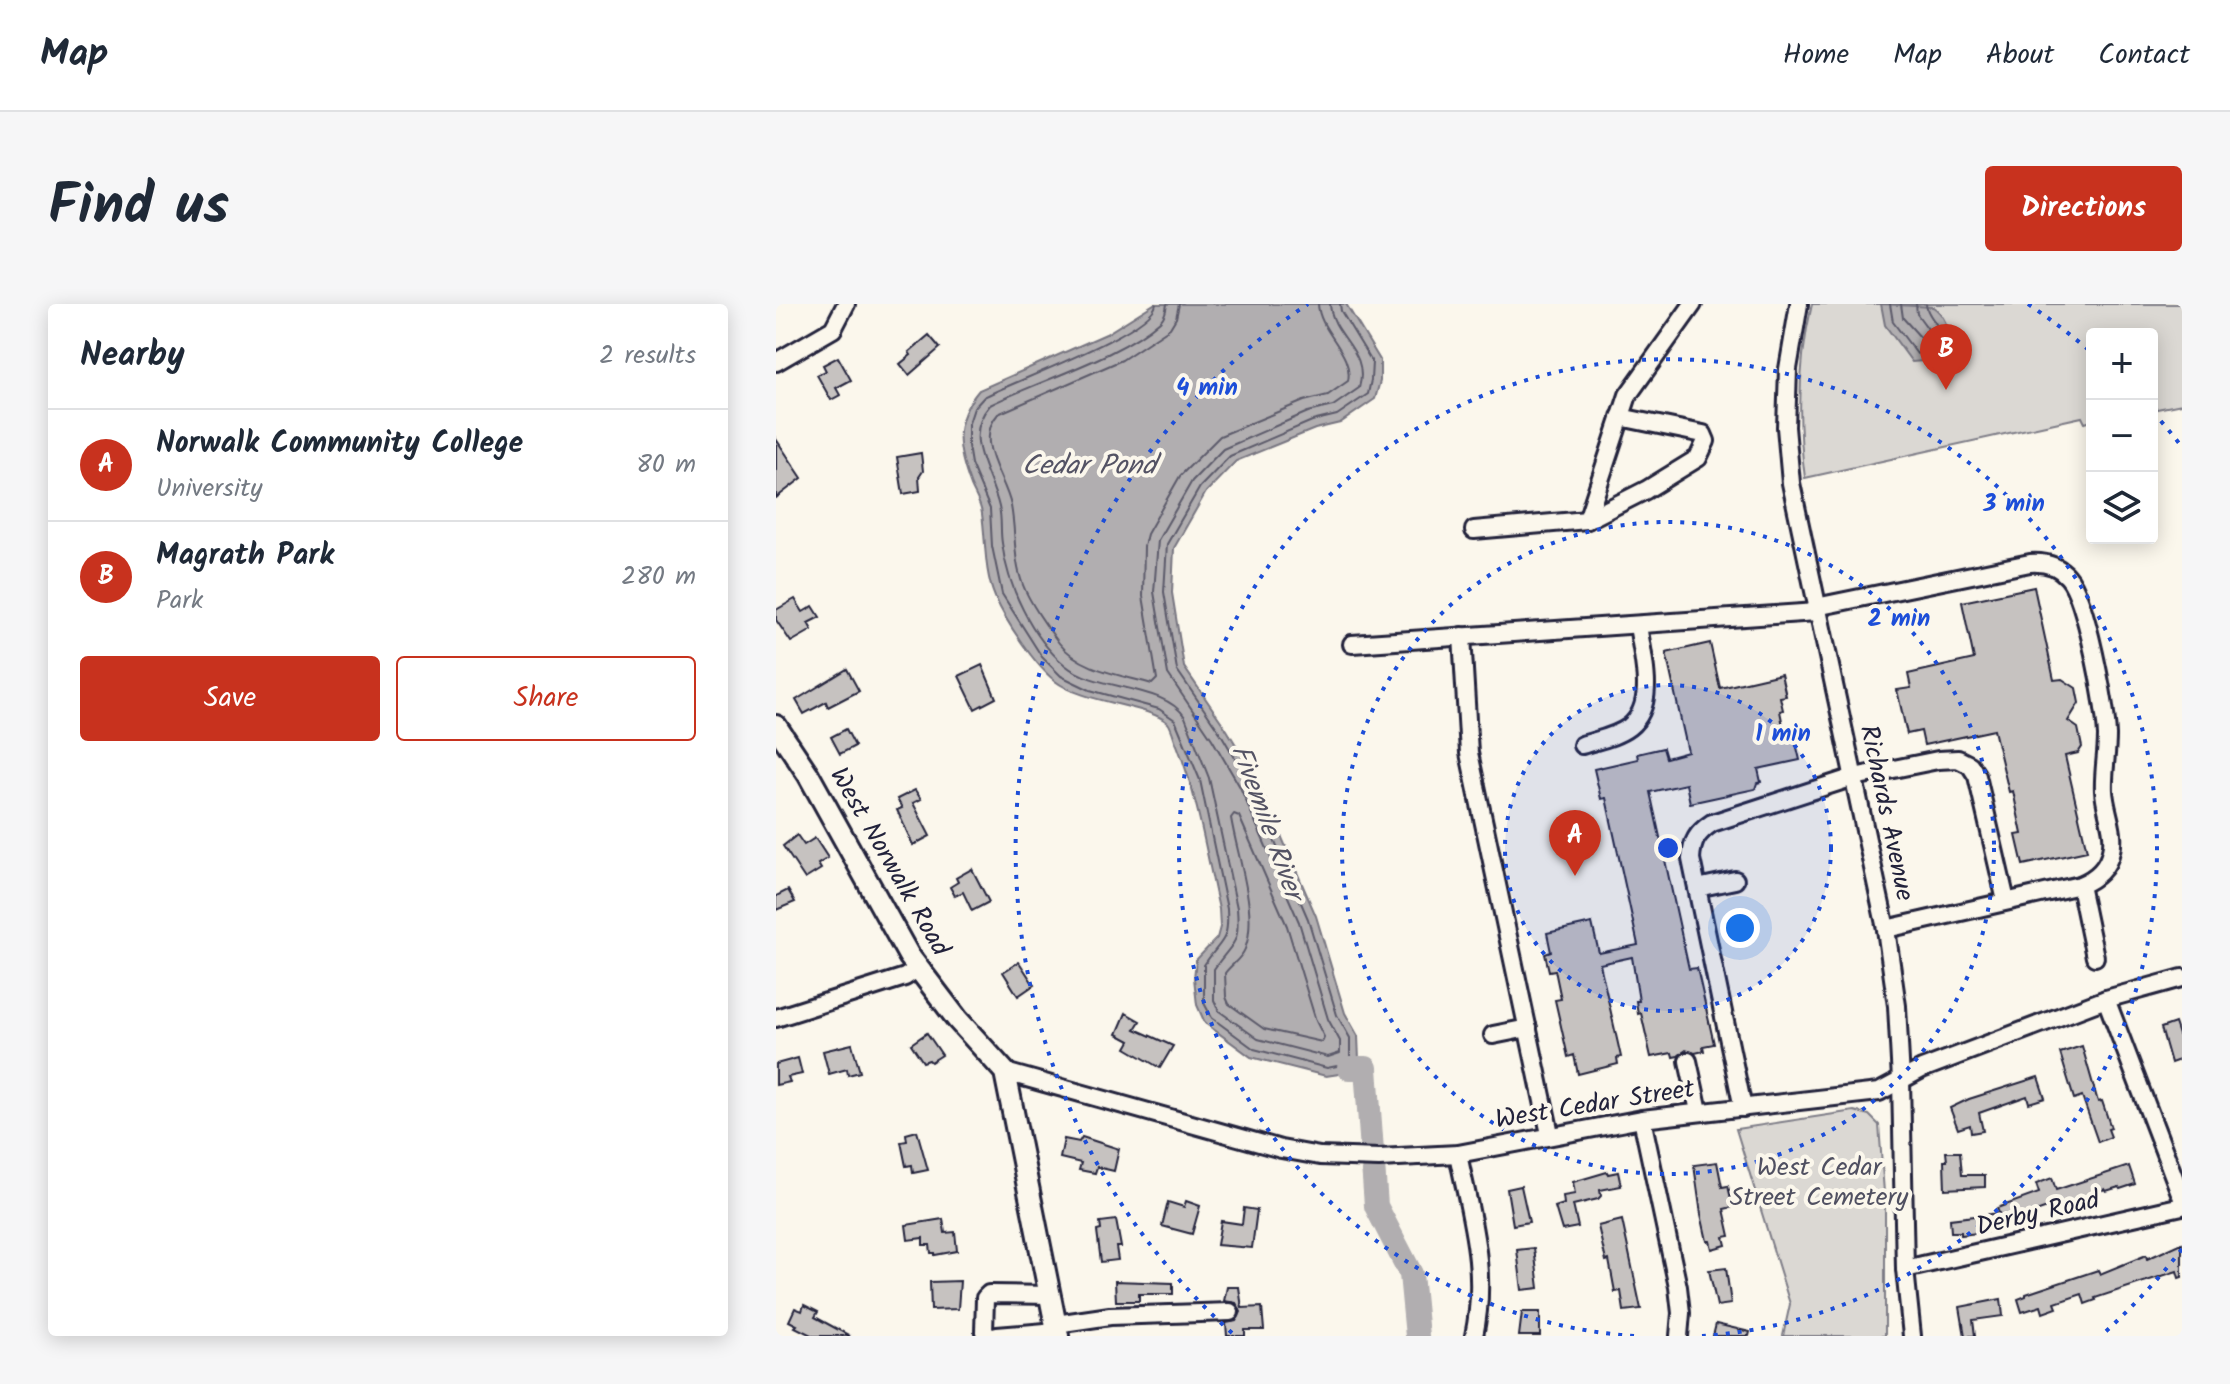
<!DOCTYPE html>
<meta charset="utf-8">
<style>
body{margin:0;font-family:Kalam,sans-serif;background:#f6f6f7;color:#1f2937}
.controls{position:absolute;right:24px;top:24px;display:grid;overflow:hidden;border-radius:8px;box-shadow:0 4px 20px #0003}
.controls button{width:72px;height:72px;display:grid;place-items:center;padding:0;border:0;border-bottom:2px solid #e0e1e3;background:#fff;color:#1f2937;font:40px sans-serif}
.you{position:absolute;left:964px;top:624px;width:28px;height:28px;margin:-20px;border:6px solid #fff;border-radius:50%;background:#1a73e8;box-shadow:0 0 0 12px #1a73e833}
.badge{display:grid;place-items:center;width:52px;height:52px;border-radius:50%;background:#c8321e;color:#fff;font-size:26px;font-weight:700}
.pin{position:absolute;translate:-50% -66px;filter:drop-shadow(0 2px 4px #0008)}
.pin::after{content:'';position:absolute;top:42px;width:28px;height:24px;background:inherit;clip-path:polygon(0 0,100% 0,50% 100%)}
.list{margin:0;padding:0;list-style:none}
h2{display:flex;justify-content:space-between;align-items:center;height:104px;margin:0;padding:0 32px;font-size:34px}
h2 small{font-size:26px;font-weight:400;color:#747a83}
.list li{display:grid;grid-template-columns:52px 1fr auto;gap:24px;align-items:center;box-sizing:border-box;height:112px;padding:0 32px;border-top:2px solid #e0e1e3}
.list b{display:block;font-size:30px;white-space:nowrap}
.list p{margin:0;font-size:26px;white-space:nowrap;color:#747a83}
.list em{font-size:26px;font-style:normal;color:#747a83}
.actions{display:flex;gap:16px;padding:24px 32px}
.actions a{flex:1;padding:18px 0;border:2px solid #c8321e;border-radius:8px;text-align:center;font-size:28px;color:#c8321e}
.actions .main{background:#c8321e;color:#fff}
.icon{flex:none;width:44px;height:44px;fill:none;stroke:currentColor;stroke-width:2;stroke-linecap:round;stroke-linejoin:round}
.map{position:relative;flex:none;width:1406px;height:1032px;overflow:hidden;border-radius:8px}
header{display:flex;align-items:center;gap:48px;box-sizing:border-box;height:112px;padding:0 40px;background:#fff;border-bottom:2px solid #e0e1e3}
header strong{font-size:38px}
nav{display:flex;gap:44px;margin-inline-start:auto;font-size:28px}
.intro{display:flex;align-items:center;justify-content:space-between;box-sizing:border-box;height:192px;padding:0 48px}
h1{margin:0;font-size:56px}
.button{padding:20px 36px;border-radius:8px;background:#c8321e;color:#fff;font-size:28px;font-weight:700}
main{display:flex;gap:48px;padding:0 48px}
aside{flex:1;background:#fff;border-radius:8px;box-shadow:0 4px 20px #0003}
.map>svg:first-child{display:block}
.green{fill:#dbd8d3;stroke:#7e7d87;stroke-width:2}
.water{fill:#b1aeb0;stroke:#787681;stroke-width:2}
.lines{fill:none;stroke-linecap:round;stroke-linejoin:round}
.shore{stroke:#5b5a6a;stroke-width:2}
.river{stroke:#b1aeb0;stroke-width:24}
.building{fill:#c6c2c0;stroke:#22223b;stroke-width:2}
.minor-casing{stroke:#22223b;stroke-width:22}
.major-casing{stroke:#22223b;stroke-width:26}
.minor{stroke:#fbf7ec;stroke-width:16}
.major{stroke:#fbf7ec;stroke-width:20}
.ring{fill:none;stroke:#1d4ed8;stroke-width:4;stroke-dasharray:4 8}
.labels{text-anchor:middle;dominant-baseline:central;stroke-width:8;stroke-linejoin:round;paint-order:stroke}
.street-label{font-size:26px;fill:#22223b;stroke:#fbf7ec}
.park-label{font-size:26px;fill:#505061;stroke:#fbf7ec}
.water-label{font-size:28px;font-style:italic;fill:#545364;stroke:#fbf7ec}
.centre{fill:#1d4ed8;stroke:#fbf7ec;stroke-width:4}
.ring-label{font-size:24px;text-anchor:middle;font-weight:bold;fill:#1d4ed8;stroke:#fbf7ec;stroke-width:8;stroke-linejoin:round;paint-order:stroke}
</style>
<header>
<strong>Map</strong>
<nav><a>Home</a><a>Map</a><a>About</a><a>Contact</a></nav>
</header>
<div class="intro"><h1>Find us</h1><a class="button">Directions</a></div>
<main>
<aside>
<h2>Nearby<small>2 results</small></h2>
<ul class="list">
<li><span class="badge">A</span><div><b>Norwalk Community College</b><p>University</p></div><em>80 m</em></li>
<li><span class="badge">B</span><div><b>Magrath Park</b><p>Park</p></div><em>280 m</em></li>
</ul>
<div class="actions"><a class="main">Save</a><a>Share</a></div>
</aside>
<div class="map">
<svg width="1406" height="1032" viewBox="0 0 1406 1032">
<rect width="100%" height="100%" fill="#fbf7ec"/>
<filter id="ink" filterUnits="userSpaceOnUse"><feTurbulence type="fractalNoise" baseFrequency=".0125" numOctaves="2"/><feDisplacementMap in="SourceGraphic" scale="16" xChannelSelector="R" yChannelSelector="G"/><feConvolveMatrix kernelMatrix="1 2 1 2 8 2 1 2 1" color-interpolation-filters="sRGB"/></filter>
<g filter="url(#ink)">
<g class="green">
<path d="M1036,0H1406V100L1376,106V30H1316V117L1309,119L1306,113L1029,174C1021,115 1022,59 1036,0Z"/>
<path d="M1078,807L1093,811L1103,821L1109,902V1032H1007L1014,1000L960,825Z"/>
</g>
<g class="water">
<path d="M378,0H570L604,56V77L599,95L564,119L539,125L460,157L430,188L398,244L396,289L408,363L451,426L480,474L540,612L569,709L582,732L583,756L563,770L550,772L475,753L429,719L421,701L418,674L420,656L441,634L444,623L443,605C430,548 423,497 401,441C398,435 396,424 392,419C374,401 307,399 279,377C258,360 230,318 219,293C208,268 210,237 206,210C205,200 199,191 195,182C181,145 176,118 203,86L330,30Z"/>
<path d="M1105,0L1157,3C1165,8 1173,21 1172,31L1147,57L1136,58L1109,21Z"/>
</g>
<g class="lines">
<g class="shore">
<path d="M380,0C377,27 236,78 208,93L198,104L192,122V142L195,160L214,205L216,242L226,290L266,353L285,372L314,386L383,405L399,416L424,476L451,605C453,640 445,635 428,661V699L436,714L478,745L551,764L561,762L574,753V734L561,711L532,615L473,478L445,430L401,366L388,288L391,240L424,183L454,152L536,117L561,111L592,90L595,76L596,58L565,7L564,0"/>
<path d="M391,0C390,7 389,12 384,17C344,53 264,76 214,101C185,134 215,168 223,203C226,215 224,228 226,239C231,281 256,334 289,361C320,387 388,380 409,413L433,474L461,604C464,644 457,636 438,665V696L443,707L482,735L552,753L564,749V737L552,715L523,618L464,483L436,435L392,370L378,288L382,236L416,177L447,145L532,108L557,102L583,84C594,46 556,33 554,0"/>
<path d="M403,0L400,14L394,24L346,56L222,110C197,138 230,174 235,202C240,228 237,256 247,281C253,297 272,325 283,339C304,366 345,371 376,380L381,375L367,292L368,242L371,230L404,172L444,132L528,97L552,91L572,77C578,49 543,28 542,0"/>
<path d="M1114,0L1117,18L1141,50L1153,41L1164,28C1161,18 1150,10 1150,0"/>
<path d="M1125,0L1127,14L1145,34L1152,25L1141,10L1140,0"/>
<path d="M458,510L463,512L511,622L540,717L548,733L546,738L488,725L453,700L450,693L449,669C456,660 465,655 469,645C483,609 461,552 455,514Z"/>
</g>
<path class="river" d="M573,764H590L600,902L635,970L641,1032"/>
</g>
<g class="building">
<path d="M153,31L164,44L133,71L124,60L135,51L133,48Z"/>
<path d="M62,53L75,76L60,84L64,91L55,96L41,71L50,67L47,61Z"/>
<path d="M0,135L26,174L0,194Z"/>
<path d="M145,149L147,167L143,173L144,187L127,190L121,153Z"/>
<path d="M1258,283L1278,376L1286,375L1300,384L1303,399L1292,417L1302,424L1306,443L1302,449L1289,452L1311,547L1247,561L1240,531L1246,530L1237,487L1233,488L1218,426L1148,441L1145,427L1131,430L1121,386L1135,384L1132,370L1198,355L1186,298Z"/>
<path d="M19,295L27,308L37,302L44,313L32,319L36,326L15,338L0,316V306Z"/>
<path d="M934,339L944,384L1005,370L1010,392L1004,393L1007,406L1004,407L1010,437L1019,435L1024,456L982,465L985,478L981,479L979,485L914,499L910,480L874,488L913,665L921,664L938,740L927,742L928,747L919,749L910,746L902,752L897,753L896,749L875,753L865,709L862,710L860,697H863L856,653L824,660L845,753L841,754L842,760L802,770L798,751L792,753L779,696L785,695L779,666L773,667L769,650L775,648L771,629L816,619L823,649L862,641L830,494L825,495L818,465L862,455L861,450L887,444L890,454L912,448L890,349Z"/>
<path d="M206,361L220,394L199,405L183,372Z"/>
<path d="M71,365L83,387L52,403L50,398L28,410L20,396Z"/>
<path d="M70,425L79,442L64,450L55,433Z"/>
<path d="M139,486L145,495L137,499L154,532L137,541L121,506L126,504L121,495Z"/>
<path d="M21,531L28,541L39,534L52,554L42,560L45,565L29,575L7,542Z"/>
<path d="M196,565L213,598L196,607L187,588L179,592L174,583L182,578L180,574Z"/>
<path d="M12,586L19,598L0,606V592Z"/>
<path d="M243,658L258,681L242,692L227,668Z"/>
<path d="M350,709L364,717L359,725L397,742L384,764L350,744L354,737L341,730Z"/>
<path d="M1399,719L1406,740V755L1395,759L1385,724Z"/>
<path d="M151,729L166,751L155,758L153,756L147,758L135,740Z"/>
<path d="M76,740L84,768L72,771L71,765L53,770L47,747Z"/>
<path d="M1306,742L1322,798L1326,797L1335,824L1332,825L1335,833L1322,838L1306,792L1298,795L1284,749Z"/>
<path d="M22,754L26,770L12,773L14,778L0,781V760Z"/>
<path d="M1262,773L1269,794L1253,799L1251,792L1203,809L1207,827L1195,829L1194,821L1182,825L1174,804L1193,795Z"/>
<path d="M141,827L152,866L137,869L136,861L130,862L125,838L131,837L130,830Z"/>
<path d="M306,833L343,845L338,867L321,863L319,869L303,866L305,859L284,854L288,835L303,838Z"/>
<path d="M1170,848H1184L1186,871H1209V883L1169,885L1168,857H1171Z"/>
<path d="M941,858L946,883L952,882L957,903L948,905L954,932L948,933L950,941L936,945L934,937H931L925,910L918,861Z"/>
<path d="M1353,862L1359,880L1344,885L1343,883L1330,887L1329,885L1278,904L1277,902L1234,917L1233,915L1209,922L1210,928L1185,931V928H1175L1174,915L1223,909L1221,904L1263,889L1260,880L1276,874L1280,886Z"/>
<path d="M831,868L832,870L842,868L845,882L824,886L825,892L822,895L797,901L802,923L786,926L779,903L788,900L787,892L799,890L797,878Z"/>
<path d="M745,882L753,918L737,921L731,885Z"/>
<path d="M410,897L424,902L416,930L386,922L392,898L408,903Z"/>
<path d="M468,904L481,906L476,944L441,941L445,917L466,920Z"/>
<path d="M167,915L169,929L179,928L181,947L159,951V949H155L154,941H147V934L132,936L130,921Z"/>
<path d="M340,916L345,943H340L342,956L325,958L321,927L325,926L324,918Z"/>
<path d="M846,916L865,1005L848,1007L845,987L839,988L833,956L830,957L822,922Z"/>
<path d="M1406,939V973L1403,974L1401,967L1319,994L1320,996L1309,1000L1306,990L1279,999L1281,1004L1267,1009L1265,1002L1246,1008L1242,995L1250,992V990L1322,966L1324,970L1370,951L1371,955Z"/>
<path d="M758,944L763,984L746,986L741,946Z"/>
<path d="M950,964L955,1000L941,1002L933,966Z"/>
<path d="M184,977L182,1005L155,1006L154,978Z"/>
<path d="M339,977L397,979V990H363V997H340Z"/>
<path d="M451,983H463L466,1004L486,1003L488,1026H469V1032H451L450,1019L460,1017L465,1008L460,999L448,997Z"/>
<path d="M1225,995L1227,1012L1197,1016L1199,1032H1189L1184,1003Z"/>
<path d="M28,1001L42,1008L39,1013L74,1032H37L19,1023L21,1021L13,1017L19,1004L26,1007Z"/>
<path d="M746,1008H764V1032H743Z"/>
<path d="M940,1020L974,1028L973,1032H937Z"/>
</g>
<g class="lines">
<defs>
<g id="minor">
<path d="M1023,0L1012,65L1010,123L1015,179L1110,625L1121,702L1125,776L1129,965L1136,1032"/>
<path d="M0,58L57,25L70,0"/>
<path d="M811,216L870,186L922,154L930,137L927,130L844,113"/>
<path d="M698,226L811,216L852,91L917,0"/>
<path d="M1040,303L1254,259C1269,258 1282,261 1292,273C1310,293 1330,403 1331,432C1331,450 1327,469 1328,487C1329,507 1340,527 1335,547C1332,564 1319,575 1304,581L1110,625"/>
<path d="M686,332L693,449L774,830"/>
<path d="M576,340L1041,308"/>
<path d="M806,441C821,436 840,433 853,423C882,400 866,351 862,321"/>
<path d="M1304,581L1319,653"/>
<path d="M921,584L959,576"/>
<path d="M1330,695L1406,894"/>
<path d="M0,714L129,673L142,664"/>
<path d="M717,731L752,724"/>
<path d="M912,757L923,807"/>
<path d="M229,768L505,845L544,852L603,854L682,850L866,815L1103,788L1146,765L1330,695L1406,674"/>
<path d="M967,804L915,555C916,537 921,529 936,519L1078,473L1162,456L1182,455L1194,461L1201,472L1230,597"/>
<path d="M866,815L902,983L905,1009L903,1032"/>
<path d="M682,850C695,915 712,966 698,1032"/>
<path d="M1129,965L1406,902"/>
<path d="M280,1020L334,1012L454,1008"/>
<path d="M213,1032L208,1028L209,994L213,990L274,991"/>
<path d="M221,1032L281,1027"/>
</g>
<path id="major" d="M0,422L32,470L133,652L181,715L229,768L282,1032"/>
</defs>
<use href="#minor" class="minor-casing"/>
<use href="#major" class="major-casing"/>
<use href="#minor" class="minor"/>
<use href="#major" class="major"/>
</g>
</g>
<circle cx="892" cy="544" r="163" fill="#1d4ed8" fill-opacity=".12"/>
<g class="ring">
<circle cx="892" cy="544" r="163"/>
<circle cx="892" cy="544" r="326"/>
<path d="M858 1032A489 489 0 1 1 926 1032"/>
<path d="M1406 945A652 652 0 0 1 1328 1029M456 1029A652 652 0 0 1 532 0M1252 0A652 652 0 0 1 1315 48M1377 108A652 652 0 0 1 1406 143"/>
</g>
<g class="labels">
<g class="street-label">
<text transform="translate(1110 509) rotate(78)">Richards Avenue</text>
<text transform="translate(113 558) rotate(60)">West Norwalk Road</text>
<text transform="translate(819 801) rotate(-9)">West Cedar Street</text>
<text transform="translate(1262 910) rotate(-13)">Derby Road</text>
</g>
<g class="park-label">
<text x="1043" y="864">West Cedar<tspan x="1043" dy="30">Street Cemetery</tspan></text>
</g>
<g class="water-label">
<text x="313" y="162">Cedar Pond</text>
<text transform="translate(490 518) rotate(70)">Fivemile River</text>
</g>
</g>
<circle cx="892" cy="544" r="12" class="centre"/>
<g class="ring-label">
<text x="431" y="91">4 min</text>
<text x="1238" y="207">3 min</text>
<text x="1123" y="322">2 min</text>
<text x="1007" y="437">1 min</text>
</g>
</svg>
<div class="controls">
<button>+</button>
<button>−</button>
<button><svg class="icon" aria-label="layers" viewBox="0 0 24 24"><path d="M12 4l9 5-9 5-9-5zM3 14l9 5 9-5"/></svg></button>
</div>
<div class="you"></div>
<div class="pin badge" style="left:799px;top:572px">A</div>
<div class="pin badge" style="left:1170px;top:86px">B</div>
</div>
</main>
